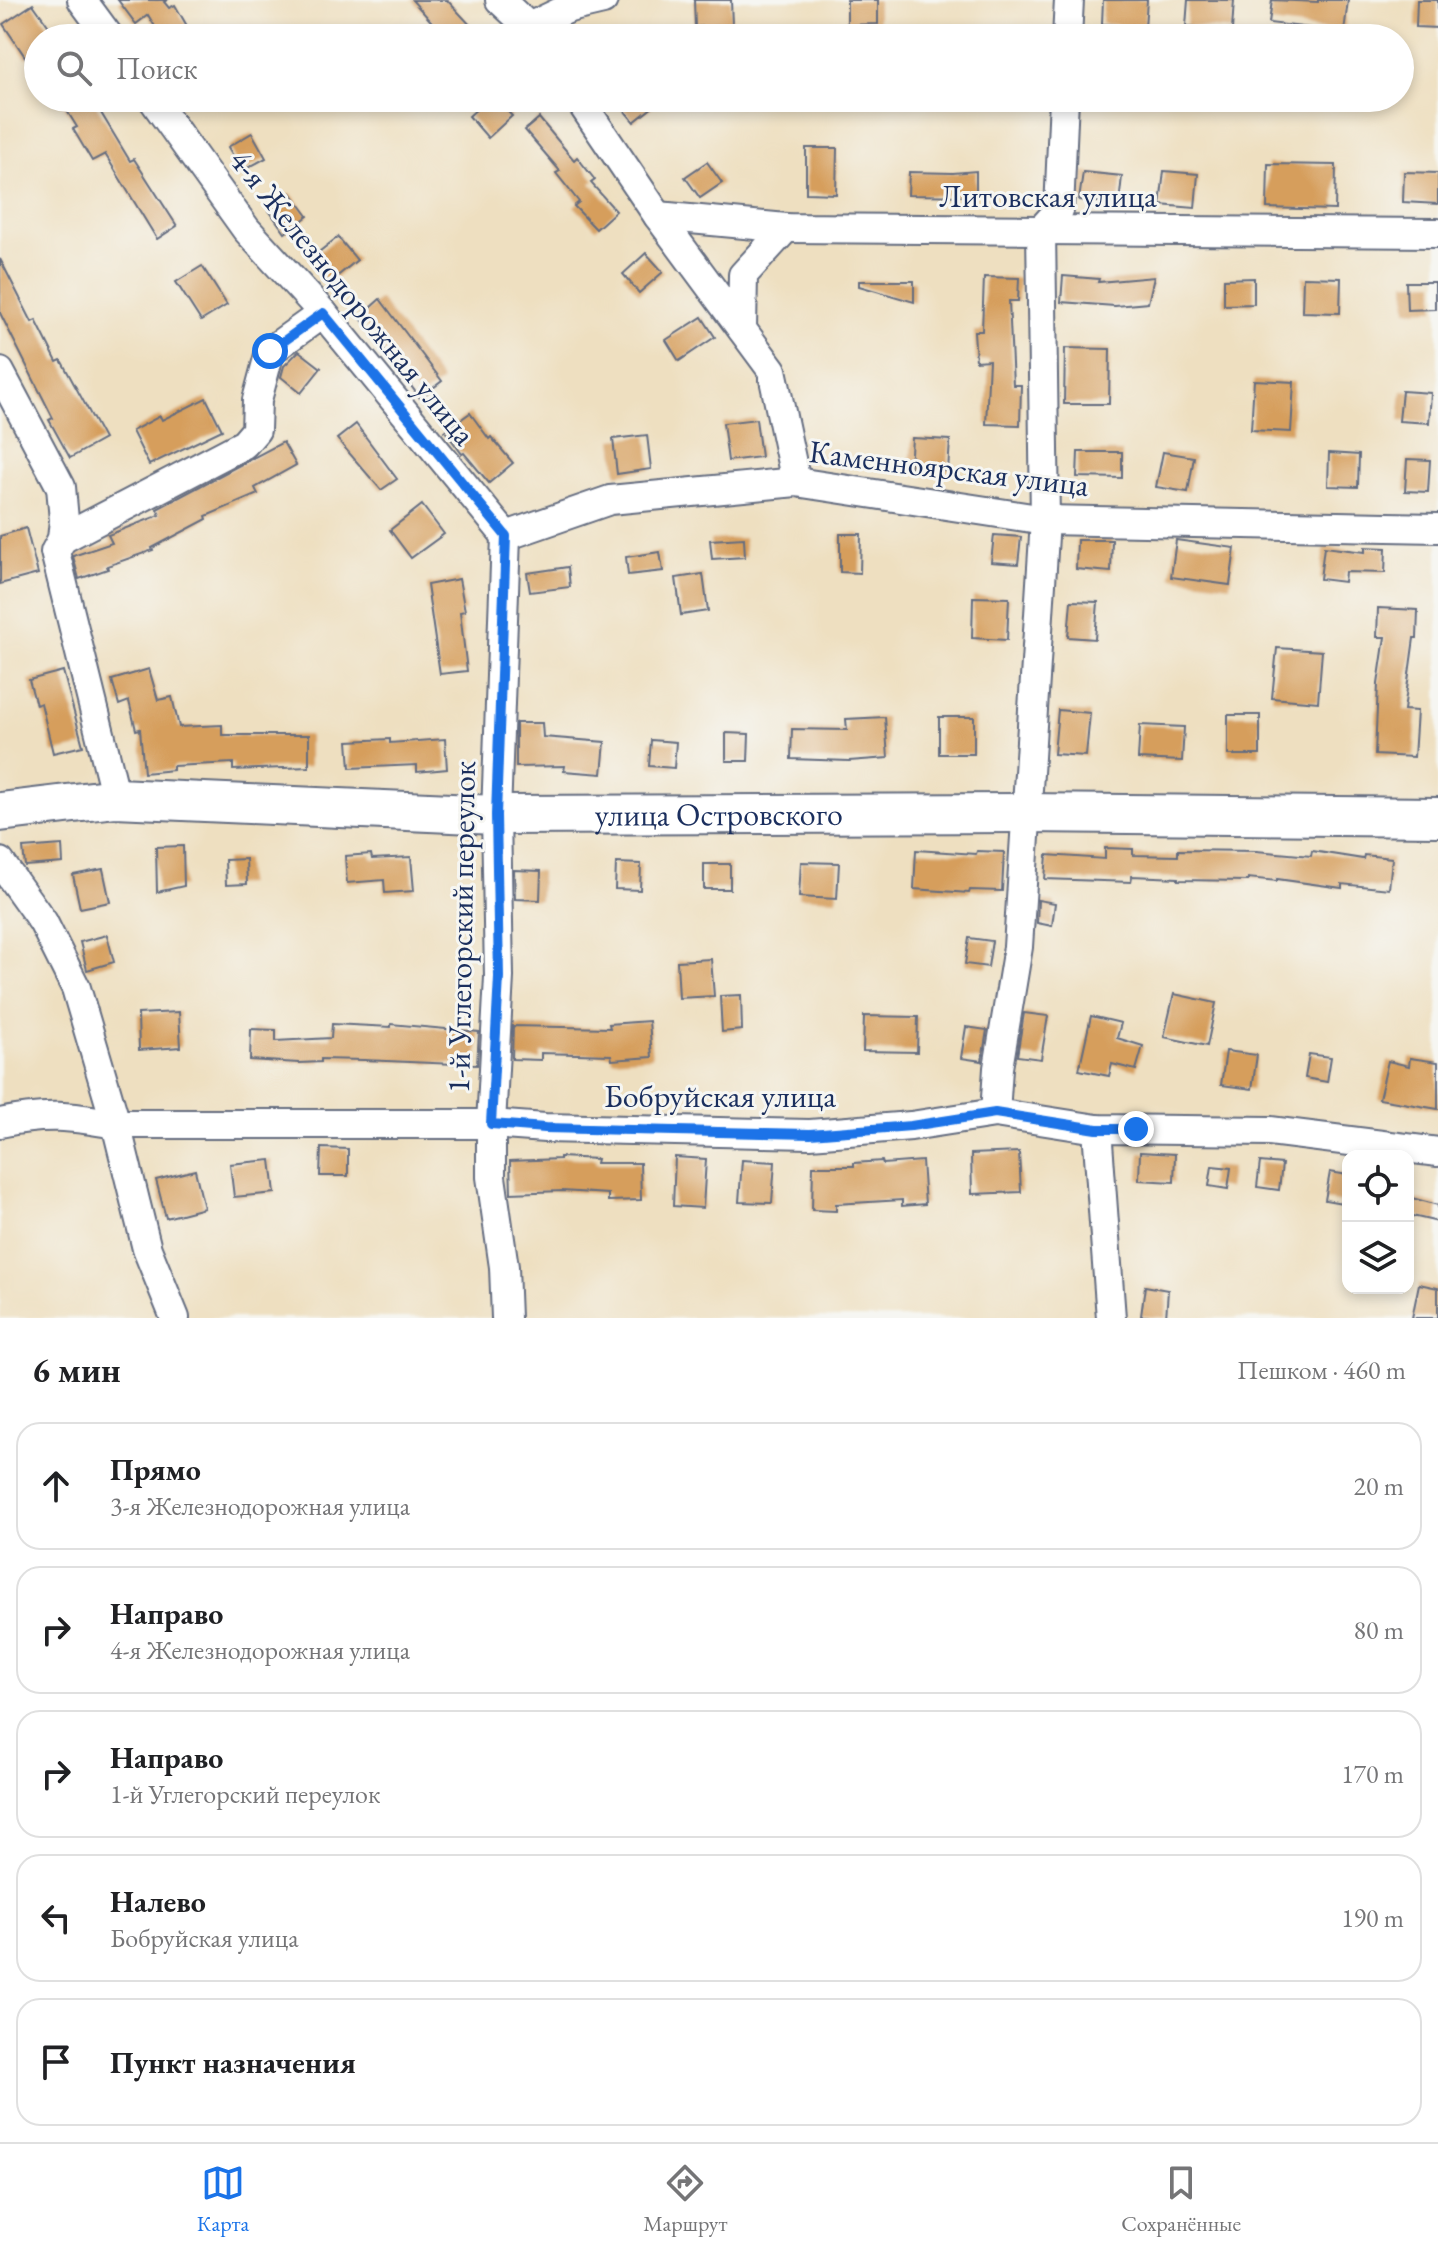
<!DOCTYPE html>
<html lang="ru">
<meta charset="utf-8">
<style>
body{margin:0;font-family:"EB Garamond",serif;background:#f2f2f2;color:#202124}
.controls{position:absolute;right:24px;bottom:24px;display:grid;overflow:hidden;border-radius:16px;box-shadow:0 4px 12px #0003}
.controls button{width:72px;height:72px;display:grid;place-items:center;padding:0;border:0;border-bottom:2px solid #e0e0e0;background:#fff;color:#202124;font:40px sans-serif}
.stop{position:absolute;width:24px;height:24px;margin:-18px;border:6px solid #1a73e8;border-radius:50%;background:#fff}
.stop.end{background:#1a73e8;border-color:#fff;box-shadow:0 2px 8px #0008}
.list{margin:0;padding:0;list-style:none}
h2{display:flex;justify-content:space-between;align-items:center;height:104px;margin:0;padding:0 32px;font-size:34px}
h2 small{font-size:26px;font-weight:400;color:#757577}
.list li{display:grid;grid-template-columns:52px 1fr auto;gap:24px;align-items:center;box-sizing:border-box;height:128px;margin:0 16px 16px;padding:0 16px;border:2px solid #e0e0e0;border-radius:24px}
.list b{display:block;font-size:30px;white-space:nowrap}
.list p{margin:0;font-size:26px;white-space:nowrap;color:#757577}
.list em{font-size:26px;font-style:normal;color:#757577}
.icon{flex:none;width:44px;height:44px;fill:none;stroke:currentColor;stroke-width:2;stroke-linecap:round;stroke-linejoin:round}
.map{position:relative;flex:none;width:1438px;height:1318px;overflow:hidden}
.search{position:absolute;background:#fff;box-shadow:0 4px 12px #0003;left:24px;right:24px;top:24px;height:88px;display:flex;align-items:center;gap:20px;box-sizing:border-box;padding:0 28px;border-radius:44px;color:#757577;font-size:30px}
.sheet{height:824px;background:#fff}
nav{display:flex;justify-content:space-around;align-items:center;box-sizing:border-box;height:112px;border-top:2px solid #e0e0e0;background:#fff;font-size:22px;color:#757577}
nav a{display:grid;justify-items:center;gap:4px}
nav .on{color:#1a73e8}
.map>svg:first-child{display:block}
.building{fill:#d69e5c}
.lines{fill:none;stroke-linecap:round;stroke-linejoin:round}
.street-casing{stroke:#656d80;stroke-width:32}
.secondary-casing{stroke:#656d80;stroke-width:42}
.street{stroke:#fff;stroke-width:28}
.secondary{stroke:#fff;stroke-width:38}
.route{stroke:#1a73e8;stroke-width:10}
.labels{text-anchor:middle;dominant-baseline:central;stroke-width:6;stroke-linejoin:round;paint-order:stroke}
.street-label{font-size:32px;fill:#1b2f5e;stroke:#f6f6f2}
</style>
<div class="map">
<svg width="1438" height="1318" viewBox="0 0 1438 1318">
<rect width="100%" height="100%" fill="#f6f6f2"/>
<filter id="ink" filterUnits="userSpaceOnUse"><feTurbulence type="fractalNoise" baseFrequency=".0125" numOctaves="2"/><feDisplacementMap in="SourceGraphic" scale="16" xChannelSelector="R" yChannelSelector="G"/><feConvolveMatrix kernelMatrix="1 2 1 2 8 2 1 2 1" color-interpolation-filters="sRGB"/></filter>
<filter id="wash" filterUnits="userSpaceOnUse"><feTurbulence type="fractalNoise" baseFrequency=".006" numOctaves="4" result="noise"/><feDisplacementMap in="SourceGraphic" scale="32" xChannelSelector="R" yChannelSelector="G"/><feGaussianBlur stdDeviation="1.8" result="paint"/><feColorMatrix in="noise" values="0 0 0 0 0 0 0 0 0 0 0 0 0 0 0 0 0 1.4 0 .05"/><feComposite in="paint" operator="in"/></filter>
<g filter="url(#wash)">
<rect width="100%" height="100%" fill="#eedfc0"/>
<g id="blocks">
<g class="building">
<path d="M118,0H167L164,2L169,8L175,5L187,26L167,38H162L148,15L136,24Z"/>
<path d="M412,0H447L473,28L462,38H446Z"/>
<path d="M694,0H731L732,25L695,27Z"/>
<path d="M847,0H878V24L847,25Z"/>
<path d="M1103,0H1147L1145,27L1102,24Z"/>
<path d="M1188,0H1234L1232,30L1186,26Z"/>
<path d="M1272,0L1318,2V0H1348L1344,32L1269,23Z"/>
<path d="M1417,0H1438V28L1416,27Z"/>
<path d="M33,4L57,38H38V50L26,58L3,24Z"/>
<path d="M59,98H92L130,161L134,159L177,226L157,239L105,154L92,161L73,129L77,127Z"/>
<path d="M489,98H495L512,116L488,138L469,116Z"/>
<path d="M614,98H664L634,122Z"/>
<path d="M539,118L574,160L577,157L595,180L591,183L616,211L596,229L574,206L579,202L556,173L560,171L525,130Z"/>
<path d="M252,133L266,158L242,171L228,147Z"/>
<path d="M806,148H837L836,194L806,193Z"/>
<path d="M707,162L722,183L700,198L685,177Z"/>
<path d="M1268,164L1336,165L1335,210L1267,208Z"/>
<path d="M976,171V196L908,195L909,172L953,173Z"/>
<path d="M1164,171L1198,174L1195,208L1160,205Z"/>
<path d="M1083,172L1122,176L1119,204L1079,200Z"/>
<path d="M1404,172L1438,173V204L1403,202Z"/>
<path d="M291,193L308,216L285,233L268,209Z"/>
<path d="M338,237L357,260L329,283L310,259Z"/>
<path d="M646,253L663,272L639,293L623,274Z"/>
<path d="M0,259L32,322L36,320L57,362L61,360L104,439L70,458L49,420L53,418L0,313Z"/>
<path d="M202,266L227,305L201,321L176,282Z"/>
<path d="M1063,276L1099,279L1098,282L1154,277L1148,303L1115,306L1061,302Z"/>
<path d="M984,277L1019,278L1018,301H1009L1013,385H1021L1020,425L986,424L989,360L976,361L974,331H982Z"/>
<path d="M1303,277L1341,278L1340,313L1302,312Z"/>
<path d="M1254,278V304L1224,305V279Z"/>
<path d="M859,281H914V302L859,286Z"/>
<path d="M1406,282H1435V309L1407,310Z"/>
<path d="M380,299L442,381L420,398L360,317Z"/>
<path d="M702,317L715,337L679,361L666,340Z"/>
<path d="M1065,348L1110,349L1109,404H1064Z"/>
<path d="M299,351L321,368L301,393L281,377L284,366Z"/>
<path d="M1254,380L1294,382L1291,432L1251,430Z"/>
<path d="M1402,391L1431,393L1429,423L1399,421Z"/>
<path d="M206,398L222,430L149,465L132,431L160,416L162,420Z"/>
<path d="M470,413L489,439L491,437L513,463L489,483L464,453L462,454L445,431Z"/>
<path d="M756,419L761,457L728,461L723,423Z"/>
<path d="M356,424L397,479L381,490L337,439Z"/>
<path d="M647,435L651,469L617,474L613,439Z"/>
<path d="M912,438L950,440L948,471L910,469Z"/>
<path d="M283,442L296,465L255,488L258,494L206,516L207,519L152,548L153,550L107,566L108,569L79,579L73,556L112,543L108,535L160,515L157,509Z"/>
<path d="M1078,452H1122V478L1077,477Z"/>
<path d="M1163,452L1194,457L1188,492L1156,487Z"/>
<path d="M1329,453L1359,455L1358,487L1328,486Z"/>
<path d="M1407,459L1430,460L1428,492L1405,491Z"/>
<path d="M422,505L444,534L411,558L390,530Z"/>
<path d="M26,528L38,574L0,584V536Z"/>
<path d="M840,534H861L860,573L840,572Z"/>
<path d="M994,535L1021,537L1018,564L991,562Z"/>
<path d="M744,538L745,557L712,559L710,540Z"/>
<path d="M1077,540H1112L1111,572L1076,569Z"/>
<path d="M1176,540L1235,548L1230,585L1171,577Z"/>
<path d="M1324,547L1365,552V547L1386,548L1385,573L1345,572L1344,582L1320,579Z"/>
<path d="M660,552L663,571L628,575L626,557Z"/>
<path d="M568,567L570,587L530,592L527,573Z"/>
<path d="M703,574L708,611L681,615L676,578Z"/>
<path d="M459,579L465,611L460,612L467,671L440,674L427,585Z"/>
<path d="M973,597L1009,598L1007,640L972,638Z"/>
<path d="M1071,601L1098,602L1095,639L1068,637Z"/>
<path d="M1378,608L1418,610L1417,638H1414L1404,710L1417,711L1414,757L1375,755L1378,684L1385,637H1377Z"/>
<path d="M1277,648L1322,651L1318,702L1272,698Z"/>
<path d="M149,669L158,700L172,697L179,727L222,725V735H309V767L233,770V763L173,766V770L144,773L140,729L136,730L129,701L119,705L112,680Z"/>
<path d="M63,671L83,746L53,753L41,703L36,705L29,680Z"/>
<path d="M1058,710L1090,713L1086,756L1054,754Z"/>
<rect x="1228" y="715" width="32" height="40"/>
<path d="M885,717L888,758L849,761L791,759L792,729L847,730L846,719Z"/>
<rect x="939" y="717" width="35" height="37"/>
<path d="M516,723H542L543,737L605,742L602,774L564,771L565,766L516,767Z"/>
<path d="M1140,725L1184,727L1182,761L1138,759Z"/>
<path d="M726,733L749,734L748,761H726Z"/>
<path d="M390,739V743L445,739L447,769L417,772V765L350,768L348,741Z"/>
<path d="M651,740L676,742L674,768L649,766Z"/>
<path d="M62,845L63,863L25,866L23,848Z"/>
<path d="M183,846L184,886L157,892L156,847Z"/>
<path d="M1105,848L1133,849V855L1178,856V850L1256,851L1311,856L1312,851L1363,859L1364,855L1392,858L1389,889L1342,884V888L1277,879V881L1248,878V881L1178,880V878L1132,876L1131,882L1045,879L1047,855L1105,859Z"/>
<path d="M916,850L976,854L977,851L1004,852L1002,891L970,890L969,893L914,889Z"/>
<path d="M371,854L372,859L411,857L414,891L385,893L384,880L347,883L345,856Z"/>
<path d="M246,859L247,884L226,885L225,860Z"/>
<path d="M801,862L839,863L837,899L799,897Z"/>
<path d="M616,863L641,864L640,890L615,889Z"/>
<rect x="704" y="864" width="26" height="25"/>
<path d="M103,869L110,902L80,908L73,875Z"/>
<path d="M514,870L541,871L540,900L515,899Z"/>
<path d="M1038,900L1055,903L1052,926L1037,923Z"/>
<path d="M107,935L114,962L87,970L80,942Z"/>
<path d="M969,938L992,941L988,967L965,964Z"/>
<path d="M711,959L714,996L679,998L677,961Z"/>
<path d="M1174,994L1216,1003L1207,1046L1164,1037Z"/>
<path d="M741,995L742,1030L722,1032L720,996Z"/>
<path d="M179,1012L181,1047L139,1050L138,1014Z"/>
<path d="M1024,1013L1048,1016L1041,1059L1017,1056Z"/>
<path d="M864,1016L918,1017L917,1052L863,1051Z"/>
<path d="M1091,1016L1121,1023L1117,1038L1143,1046L1136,1070L1112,1064L1109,1076L1079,1070Z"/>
<path d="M649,1021L652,1057L612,1060L611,1055L541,1053V1060L512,1059L513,1026L610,1028L609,1024Z"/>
<path d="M332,1024L391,1027V1024L479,1032L477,1065L364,1060L321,1059V1062L299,1063L250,1060L251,1029L276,1030V1041L331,1038Z"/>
<path d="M966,1027L987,1030L982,1061L961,1058Z"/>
<path d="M1226,1051L1257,1055L1252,1089L1221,1085Z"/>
<path d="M1309,1054L1331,1057L1327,1082L1305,1078Z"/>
<path d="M1410,1058L1438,1062V1109L1379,1099L1388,1061L1409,1066Z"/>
<path d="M321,1148L348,1149V1176H320Z"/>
<path d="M1019,1152L1021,1192L972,1194L971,1154Z"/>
<path d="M1140,1152L1175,1154L1174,1182L1139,1180Z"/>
<path d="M560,1157L597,1159L596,1163H640L641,1200L608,1201V1194L562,1191L511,1193L510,1161L560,1159Z"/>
<path d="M675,1157L706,1159L703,1208L673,1206Z"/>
<path d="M271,1160L275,1193L234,1197L230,1164Z"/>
<path d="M742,1160L775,1162L772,1203L739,1202Z"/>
<path d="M882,1161L883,1164L922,1161L925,1204L902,1206V1200L836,1204V1211L812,1210L813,1166H854V1163Z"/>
<path d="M1260,1162L1282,1164L1279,1190L1257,1187Z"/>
<path d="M1212,1166L1231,1168L1228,1189L1209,1186Z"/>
<path d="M195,1170L204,1208L166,1218L156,1180Z"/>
<path d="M1330,1172L1348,1175V1204L1325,1200Z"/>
<path d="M1408,1197L1438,1205V1222L1408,1215Z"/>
<path d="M1419,1284L1438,1288V1318H1412Z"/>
<path d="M1145,1286L1168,1290L1166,1318L1141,1316Z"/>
</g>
</g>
</g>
<g filter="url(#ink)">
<use href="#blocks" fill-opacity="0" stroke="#656d80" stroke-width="2"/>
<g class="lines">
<defs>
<g id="street">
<path d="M82,0L110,38"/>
<path d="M500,0L529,27L537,38"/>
<path d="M529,27L569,8L603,0"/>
<path d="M1067,38L1069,0"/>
<path d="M152,98L246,229L323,313L506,536"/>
<path d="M578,98L658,216L772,370L796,482"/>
<path d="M658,216L786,228L1438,233"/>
<path d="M742,329L743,275L786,228"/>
<path d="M0,372L61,487L64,520L62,539L55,552L116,798"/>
<path d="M506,536L610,500L796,482L1045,520L1438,528"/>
<path d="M62,539L244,444L256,430L257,400L270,351L323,313"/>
<path d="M0,862L43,922L76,988L116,1124L147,1249L175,1318"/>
<path d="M995,1113L998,1068L1018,947L1045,520L1041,230L1059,210L1064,98"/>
<path d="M0,1123C45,1113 71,1116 116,1124H491L545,1128L810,1134L911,1126L995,1113L1097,1129L1270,1131L1438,1152"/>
<path d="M1097,1129L1111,1318"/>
<path d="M506,1318L504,1267L491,1177V1124L499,977L496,815L506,536"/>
</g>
<g id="secondary">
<path id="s1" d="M0,812L116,798L496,815L1025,813L1438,817"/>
</g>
</defs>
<use href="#street" class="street-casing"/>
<use href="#secondary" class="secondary-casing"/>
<use href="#street" class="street"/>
<use href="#secondary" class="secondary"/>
</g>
</g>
<g class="lines" filter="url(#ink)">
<path class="route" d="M270,351L323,313L506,536L496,815L499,977L491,1124L545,1128L810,1134L911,1126L995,1113L1097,1129H1136"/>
</g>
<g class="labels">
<g class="street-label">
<text x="1048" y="196">Литовская улица</text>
<text transform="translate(353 297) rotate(51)">4-я Железнодорожная улица</text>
<text transform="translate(949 468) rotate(7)">Каменноярская улица</text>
<text stroke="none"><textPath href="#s1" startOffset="720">улица Островского</textPath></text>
<text transform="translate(461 927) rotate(-89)">1-й Углегорский переулок</text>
<text x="720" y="1096">Бобруйская улица</text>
</g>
</g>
</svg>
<div class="controls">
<button><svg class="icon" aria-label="locate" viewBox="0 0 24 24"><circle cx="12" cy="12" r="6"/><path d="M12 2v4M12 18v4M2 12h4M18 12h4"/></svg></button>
<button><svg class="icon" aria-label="layers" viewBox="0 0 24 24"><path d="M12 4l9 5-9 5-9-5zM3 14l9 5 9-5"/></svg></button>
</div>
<div class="stop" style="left:270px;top:351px"></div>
<div class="stop end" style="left:1136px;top:1129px"></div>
<div class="search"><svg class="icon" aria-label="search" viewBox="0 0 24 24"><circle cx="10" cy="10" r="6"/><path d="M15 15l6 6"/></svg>Поиск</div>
</div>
<section class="sheet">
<h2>6 мин<small>Пешком · 460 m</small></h2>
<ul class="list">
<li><svg class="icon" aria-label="ahead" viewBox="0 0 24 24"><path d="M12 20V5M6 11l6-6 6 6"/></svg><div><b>Прямо</b><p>3-я Железнодорожная улица</p></div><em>20 m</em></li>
<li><svg class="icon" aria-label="right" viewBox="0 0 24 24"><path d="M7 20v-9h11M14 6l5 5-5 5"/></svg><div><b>Направо</b><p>4-я Железнодорожная улица</p></div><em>80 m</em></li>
<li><svg class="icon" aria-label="right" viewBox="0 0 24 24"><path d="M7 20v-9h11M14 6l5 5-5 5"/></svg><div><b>Направо</b><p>1-й Углегорский переулок</p></div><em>170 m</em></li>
<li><svg class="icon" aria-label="left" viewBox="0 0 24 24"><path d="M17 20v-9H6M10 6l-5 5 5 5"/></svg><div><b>Налево</b><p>Бобруйская улица</p></div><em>190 m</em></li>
<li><svg class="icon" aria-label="arrive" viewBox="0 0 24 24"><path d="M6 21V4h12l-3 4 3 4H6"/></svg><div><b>Пункт назначения</b></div></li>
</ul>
</section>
<nav>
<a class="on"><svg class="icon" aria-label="map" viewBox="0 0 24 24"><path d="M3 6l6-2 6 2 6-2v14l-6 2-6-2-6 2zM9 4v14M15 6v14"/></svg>Карта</a>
<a><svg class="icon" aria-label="directions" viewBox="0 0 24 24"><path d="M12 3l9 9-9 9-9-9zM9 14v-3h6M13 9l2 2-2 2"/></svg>Маршрут</a>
<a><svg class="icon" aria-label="saved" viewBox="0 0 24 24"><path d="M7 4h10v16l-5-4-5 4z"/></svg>Сохранённые</a>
</nav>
